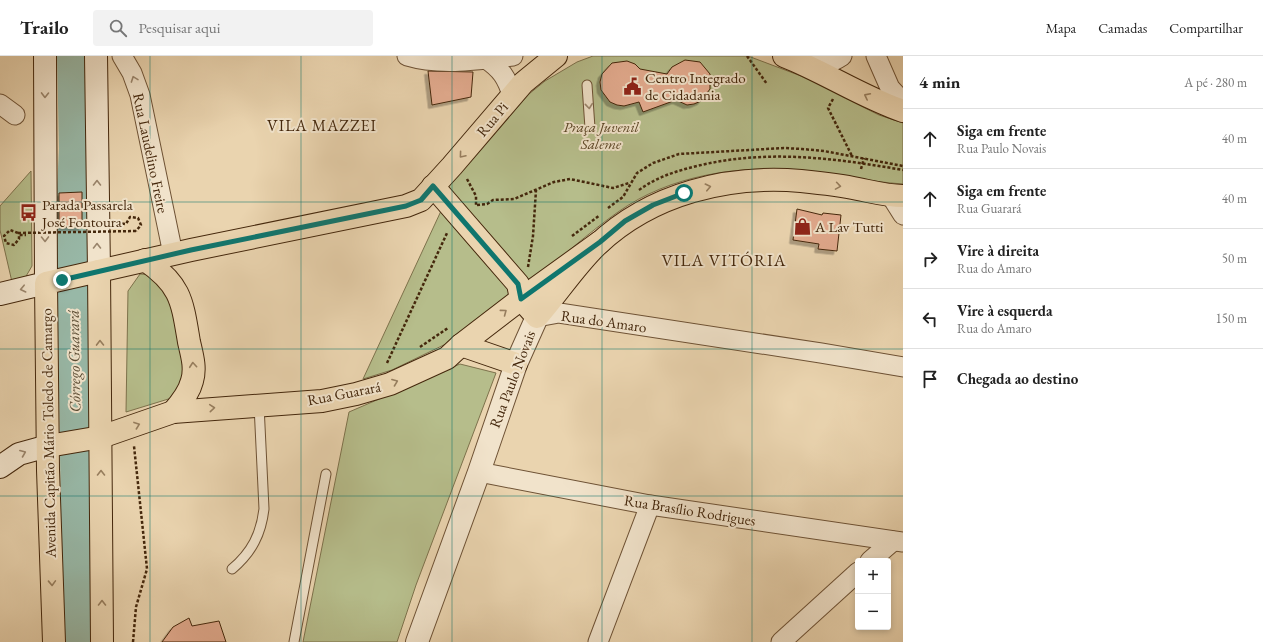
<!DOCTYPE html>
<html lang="pt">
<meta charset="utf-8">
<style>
body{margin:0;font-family:"EB Garamond",serif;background:#f2f2f2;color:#222}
.controls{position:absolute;right:12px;bottom:12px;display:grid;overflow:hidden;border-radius:4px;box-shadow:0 2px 6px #0003}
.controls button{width:36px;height:36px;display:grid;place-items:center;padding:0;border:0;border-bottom:1px solid #e0e0e0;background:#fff;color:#222;font:20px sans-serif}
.stop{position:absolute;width:12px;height:12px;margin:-9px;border:3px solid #0f766e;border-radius:50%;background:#fff}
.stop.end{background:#0f766e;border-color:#fff;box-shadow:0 1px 4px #0008}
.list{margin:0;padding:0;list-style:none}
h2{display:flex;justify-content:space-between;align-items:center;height:52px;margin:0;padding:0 16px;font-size:17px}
h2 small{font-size:13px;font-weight:400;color:#767676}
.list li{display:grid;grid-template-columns:26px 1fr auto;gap:12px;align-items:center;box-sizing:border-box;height:60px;padding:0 16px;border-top:1px solid #e0e0e0}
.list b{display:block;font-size:15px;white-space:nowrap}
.list p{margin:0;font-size:13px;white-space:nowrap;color:#767676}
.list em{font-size:13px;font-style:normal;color:#767676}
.icon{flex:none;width:22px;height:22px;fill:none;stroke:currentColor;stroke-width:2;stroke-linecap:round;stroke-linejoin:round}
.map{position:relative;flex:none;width:903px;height:586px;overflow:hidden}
header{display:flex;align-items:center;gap:24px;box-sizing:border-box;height:56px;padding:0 20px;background:#fff;border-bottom:1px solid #e0e0e0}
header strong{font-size:19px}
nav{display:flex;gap:22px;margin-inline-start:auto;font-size:14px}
.search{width:280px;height:36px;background:#f2f2f2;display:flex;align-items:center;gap:10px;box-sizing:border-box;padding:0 14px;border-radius:4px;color:#767676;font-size:15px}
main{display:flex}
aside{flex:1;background:#fff}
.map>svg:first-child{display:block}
.green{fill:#b6bd8b;stroke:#7d724c}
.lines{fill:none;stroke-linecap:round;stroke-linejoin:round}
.river{stroke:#98b8a7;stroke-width:32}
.building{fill:#e4ac90;stroke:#44270c;filter:url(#shadow)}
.service-casing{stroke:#6e5235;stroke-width:11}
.minor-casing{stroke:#6e5235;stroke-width:21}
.tertiary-casing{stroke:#6e5235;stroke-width:24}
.secondary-casing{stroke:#44270c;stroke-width:24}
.primary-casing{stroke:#44270c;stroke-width:24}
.path{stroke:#44270c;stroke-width:2.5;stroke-dasharray:3 2;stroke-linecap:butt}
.service{stroke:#f1e3cb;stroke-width:9}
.minor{stroke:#f1e3cb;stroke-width:19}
.tertiary{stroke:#f1e3cb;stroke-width:22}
.secondary{stroke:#f1e3cb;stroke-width:22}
.primary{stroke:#ead4af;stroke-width:22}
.path-bridge{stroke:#44270c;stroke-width:2.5;stroke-dasharray:3 2;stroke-linecap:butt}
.oneway{stroke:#9a856c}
.oneway2{stroke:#977e5e}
.route{stroke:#0f766e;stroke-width:5}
.grid{fill:none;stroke:#0f766e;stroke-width:1;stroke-opacity:0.55}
.labels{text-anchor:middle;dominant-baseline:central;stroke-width:4;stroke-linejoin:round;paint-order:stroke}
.poi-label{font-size:15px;fill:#44270c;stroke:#f1e3cb;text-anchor:start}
.street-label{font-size:15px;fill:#44270c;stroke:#f1e3cb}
.park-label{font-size:15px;font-style:italic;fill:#5b4525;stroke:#f1e3cb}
.neighbourhood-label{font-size:16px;letter-spacing:1px;fill:#44270c;stroke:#f1e3cb}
.water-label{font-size:16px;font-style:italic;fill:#594b33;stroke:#f1e3cb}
.quarter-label{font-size:17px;letter-spacing:1px;fill:#44270c;stroke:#f1e3cb}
</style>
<header>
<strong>Trailo</strong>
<div class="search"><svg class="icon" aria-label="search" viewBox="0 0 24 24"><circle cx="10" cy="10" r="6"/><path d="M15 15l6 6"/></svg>Pesquisar aqui</div>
<nav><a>Mapa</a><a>Camadas</a><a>Compartilhar</a></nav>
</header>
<main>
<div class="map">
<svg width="903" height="586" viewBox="0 0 903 586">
<defs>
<filter id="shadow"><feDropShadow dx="-3.5" dy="3.5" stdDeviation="0" flood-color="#0004"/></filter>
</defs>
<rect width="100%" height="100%" fill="#ead4af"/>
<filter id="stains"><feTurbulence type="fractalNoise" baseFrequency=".005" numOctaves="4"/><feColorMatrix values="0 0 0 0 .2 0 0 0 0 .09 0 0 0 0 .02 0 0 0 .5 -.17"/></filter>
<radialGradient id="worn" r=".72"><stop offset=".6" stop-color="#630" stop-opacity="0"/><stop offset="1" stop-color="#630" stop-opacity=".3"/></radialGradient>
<g class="green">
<path d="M593,0H748L801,20L879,59L903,67V128C869,126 835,117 801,114C739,109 670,119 618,156C588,177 560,203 531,226L448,131L529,38L545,25L577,6Z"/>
<path d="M31,115L32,210L25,222L12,226L0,174V150Z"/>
<path d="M441,155L515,240L452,285L392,314L363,323Z"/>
<path d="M140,218L153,219L163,225L191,305L175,341L126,356L128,235Z"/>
<path d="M460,308L496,317L416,529L397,586H303L349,356Z"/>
</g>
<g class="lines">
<path class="river" d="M73,0L75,93L72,152L79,586"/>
</g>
<g class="building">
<path d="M685,4L700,6L710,18V33L701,45L694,48L687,49L676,44L643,56L639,46L624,50L617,49L610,46L601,34L600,26L602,18L612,7L627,5L635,8L640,13L667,18L672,11Z"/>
<path d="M428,15L473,16L471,41L432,49Z"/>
<path d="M82,136V171H59V137Z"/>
<path d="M797,153L822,159L823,157L841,159L837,195L818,193L819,188L793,184Z"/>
<path d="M189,562L192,570L219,565L226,586H162L173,571Z"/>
</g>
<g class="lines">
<defs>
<g id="service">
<path d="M587,29L590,72"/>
<path d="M232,513C252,496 261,478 264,453L259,349"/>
<path d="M294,586L326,418"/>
</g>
<g id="minor">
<path d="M122,0L132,17L140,39L173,198"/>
<path d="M407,0C440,10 479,4 513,0"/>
<path d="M876,0L890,32L903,46"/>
<path d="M486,3C501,13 507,22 512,39"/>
<path d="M806,9C820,10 830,8 842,0"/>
<path d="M0,48L15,59"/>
<path d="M891,140L903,159"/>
<path d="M537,261L559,257L821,297L903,311"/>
<path d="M479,416L650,449L903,486"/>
<path d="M870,505L893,485"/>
<path d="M598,586L650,449"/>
<path d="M781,586L858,516"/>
</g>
<path id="tertiary" d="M417,586L479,416L516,308L537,261"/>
<g id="secondary">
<path d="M96,0L99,215"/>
<path d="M0,238L46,227L45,0"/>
<path d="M0,411L19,398L48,390"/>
</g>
<g id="primary">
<path d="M784,0C825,16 862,41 903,55"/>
<path d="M433,130L518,228L521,243L537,261C557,238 576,209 597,189C652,137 728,119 801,125C821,127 840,129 858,133C873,136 888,140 903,140"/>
<path d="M145,204C181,229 182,244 189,286C192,299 196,312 192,325C189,337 181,347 173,356"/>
<path d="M99,215L102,586"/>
<path d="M461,289L516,308"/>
<path d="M48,390L101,381L173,356L322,345L356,338L390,328L447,302L461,289L521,243L600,186"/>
<path d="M54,586L48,414L46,227L191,194L406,150L421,144L452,110L523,27L556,0"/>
</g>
</defs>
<use href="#service" class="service-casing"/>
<use href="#minor" class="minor-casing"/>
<use href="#tertiary" class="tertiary-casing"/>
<use href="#secondary" class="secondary-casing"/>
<use href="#primary" class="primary-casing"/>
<g class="path">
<path d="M747,0L767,28"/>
<path d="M833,43L828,52L852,100"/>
<path d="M861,113L864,102"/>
<path d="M467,123L476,140V149"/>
<path d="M639,134C657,121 676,115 697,110C766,93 834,102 903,114"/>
<path d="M477,149L487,148L493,144L514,143L554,126L570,123L613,132L629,127"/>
<path d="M608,152L623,141L637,117L653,107L679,98L784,92L802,93L824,95L903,110"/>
<path d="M117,167L126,168L130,161L138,162L141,169L136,175"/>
<path d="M18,177L10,174L4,180L6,187L14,189L19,183V179H26"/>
<path d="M572,180L600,159"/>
<path d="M528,211L533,180L536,134"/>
<path d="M420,291L448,272"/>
<path d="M387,307L447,177"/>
<path d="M133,586L136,551L147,513L134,390"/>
</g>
<use href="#service" class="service"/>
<use href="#minor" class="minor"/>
<use href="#tertiary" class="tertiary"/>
<use href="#secondary" class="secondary"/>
<use href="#primary" class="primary"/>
<path class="path-bridge" d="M18,177L136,175"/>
</g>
<defs><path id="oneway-chevron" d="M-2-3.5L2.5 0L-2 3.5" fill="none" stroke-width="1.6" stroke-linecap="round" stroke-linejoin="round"/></defs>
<g class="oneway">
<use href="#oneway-chevron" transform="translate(134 23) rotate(-110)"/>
<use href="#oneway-chevron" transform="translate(45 39) rotate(91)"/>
<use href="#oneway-chevron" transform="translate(589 50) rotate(84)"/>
<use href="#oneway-chevron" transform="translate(97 127) rotate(-90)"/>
<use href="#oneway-chevron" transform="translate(45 183) rotate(89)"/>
<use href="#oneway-chevron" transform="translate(97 190) rotate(-90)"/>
<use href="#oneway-chevron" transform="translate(23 233) rotate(167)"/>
<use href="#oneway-chevron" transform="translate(23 397) rotate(-22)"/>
</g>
<g class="oneway2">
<use href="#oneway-chevron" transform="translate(867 40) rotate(-153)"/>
<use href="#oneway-chevron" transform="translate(462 99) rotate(130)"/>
<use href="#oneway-chevron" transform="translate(838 130) rotate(9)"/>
<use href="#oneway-chevron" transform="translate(708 131) rotate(-13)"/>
<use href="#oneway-chevron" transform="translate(504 256) rotate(-37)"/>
<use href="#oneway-chevron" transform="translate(100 287) rotate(-91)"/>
<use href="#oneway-chevron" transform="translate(193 309) rotate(-95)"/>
<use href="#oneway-chevron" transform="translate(395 326) rotate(-21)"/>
<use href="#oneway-chevron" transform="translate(212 352) rotate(-5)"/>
<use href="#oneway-chevron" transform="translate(137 369) rotate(-20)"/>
<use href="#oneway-chevron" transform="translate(101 417) rotate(-90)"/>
<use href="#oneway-chevron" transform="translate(52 527) rotate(88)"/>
<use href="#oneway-chevron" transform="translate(102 547) rotate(-90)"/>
</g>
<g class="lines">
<path class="route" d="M62,224L191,194L406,150L421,144L433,130L518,228L521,243L600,186L625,165L653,149L684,137"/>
</g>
<path class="grid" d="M150,0V586M301,0V586M452,0V586M602,0V586M752,0V586M0,146H903M0,293H903M0,440H903"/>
<defs>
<symbol id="civic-bare" viewBox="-9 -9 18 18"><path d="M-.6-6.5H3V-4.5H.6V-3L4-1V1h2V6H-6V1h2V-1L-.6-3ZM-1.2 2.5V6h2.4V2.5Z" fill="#8f2418" stroke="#f1e3cb" stroke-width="2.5" paint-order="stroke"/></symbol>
<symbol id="bus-bare" viewBox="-9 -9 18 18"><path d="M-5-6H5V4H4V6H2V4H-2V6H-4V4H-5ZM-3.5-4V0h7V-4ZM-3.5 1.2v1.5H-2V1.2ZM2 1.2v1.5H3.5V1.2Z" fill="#8f2418" stroke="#f1e3cb" stroke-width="2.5" paint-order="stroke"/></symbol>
<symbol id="shop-bare" viewBox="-9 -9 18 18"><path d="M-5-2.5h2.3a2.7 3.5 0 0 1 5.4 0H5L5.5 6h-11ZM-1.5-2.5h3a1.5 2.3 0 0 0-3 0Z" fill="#8f2418" stroke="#f1e3cb" stroke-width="2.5" paint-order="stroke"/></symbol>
</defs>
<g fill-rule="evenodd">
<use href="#civic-bare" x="620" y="18" width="25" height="25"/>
<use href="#bus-bare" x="16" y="144" width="25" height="25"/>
<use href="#shop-bare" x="790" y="158" width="25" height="25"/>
</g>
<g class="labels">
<g class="poi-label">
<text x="645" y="21">Centro Integrado<tspan x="645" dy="17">de Cidadania</tspan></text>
<text x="42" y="148">Parada Passarela<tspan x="42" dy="17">José Fontoura</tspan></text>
<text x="815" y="170">A Lav Tutti</text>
</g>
<g class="street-label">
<text transform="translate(492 63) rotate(-50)">Rua Pi</text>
<text transform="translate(151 97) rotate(78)">Rua Laudelino Freire</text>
<text transform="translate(604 265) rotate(8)">Rua do Amaro</text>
<text transform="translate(512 323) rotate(-69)">Rua Paulo Novais</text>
<text transform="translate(344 337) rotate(-11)">Rua Guarará</text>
<text transform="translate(48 377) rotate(-91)">Avenida Capitão Mário Toledo de Camargo</text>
<text transform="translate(690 454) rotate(9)">Rua Brasílio Rodrigues</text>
</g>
<g class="park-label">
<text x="601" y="70">Praça Juvenil<tspan x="601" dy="17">Saleme</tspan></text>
</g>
<g class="neighbourhood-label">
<text x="322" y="69">VILA MAZZEI</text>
</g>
<g class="water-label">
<text transform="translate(74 305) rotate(-91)">Córrego Guarará</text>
</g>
<g class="quarter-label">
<text x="724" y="204">VILA VITÓRIA</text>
</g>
</g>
<rect width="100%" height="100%" filter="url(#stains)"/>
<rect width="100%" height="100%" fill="url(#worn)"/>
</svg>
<div class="controls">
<button>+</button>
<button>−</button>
</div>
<div class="stop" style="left:684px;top:137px"></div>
<div class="stop end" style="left:62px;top:224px"></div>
</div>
<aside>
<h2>4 min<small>A pé · 280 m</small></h2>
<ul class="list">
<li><svg class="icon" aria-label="ahead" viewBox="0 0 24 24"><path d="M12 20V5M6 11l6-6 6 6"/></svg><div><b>Siga em frente</b><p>Rua Paulo Novais</p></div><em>40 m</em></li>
<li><svg class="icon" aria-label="ahead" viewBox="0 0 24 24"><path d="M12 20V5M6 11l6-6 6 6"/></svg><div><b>Siga em frente</b><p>Rua Guarará</p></div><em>40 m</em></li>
<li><svg class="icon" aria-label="right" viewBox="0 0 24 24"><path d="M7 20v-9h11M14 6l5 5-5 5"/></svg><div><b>Vire à direita</b><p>Rua do Amaro</p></div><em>50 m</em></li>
<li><svg class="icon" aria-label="left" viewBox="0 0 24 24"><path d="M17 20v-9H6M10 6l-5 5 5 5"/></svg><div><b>Vire à esquerda</b><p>Rua do Amaro</p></div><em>150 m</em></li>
<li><svg class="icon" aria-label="arrive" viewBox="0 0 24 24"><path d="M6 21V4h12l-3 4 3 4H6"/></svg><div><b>Chegada ao destino</b></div></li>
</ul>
</aside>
</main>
